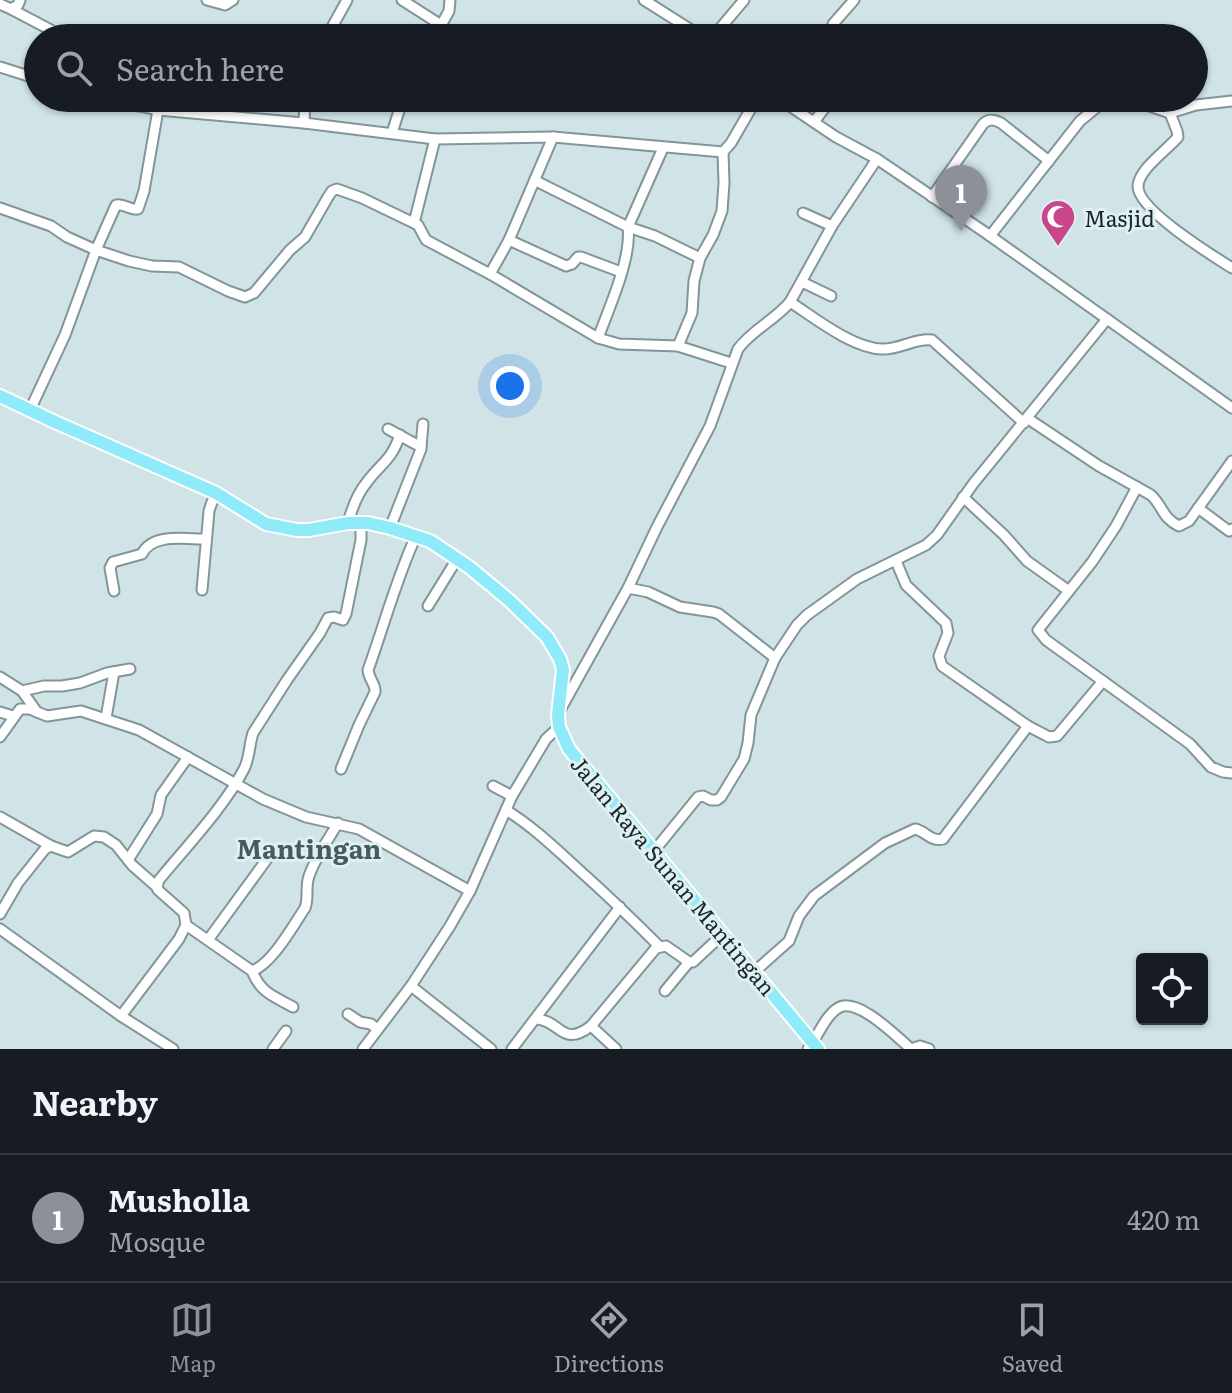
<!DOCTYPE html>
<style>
body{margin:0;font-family:Literata,serif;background:#242831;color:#f1f3f6}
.controls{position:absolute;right:24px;bottom:24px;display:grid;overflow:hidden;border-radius:8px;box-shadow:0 2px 6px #0004}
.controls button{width:72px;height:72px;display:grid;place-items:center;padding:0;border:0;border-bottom:2px solid #363941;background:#171b24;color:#f1f3f6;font:40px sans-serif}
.you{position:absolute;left:510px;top:386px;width:28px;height:28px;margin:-20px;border:6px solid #fff;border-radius:50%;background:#1a73e8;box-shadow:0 0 0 12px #1a73e833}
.badge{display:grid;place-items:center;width:52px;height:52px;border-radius:50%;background:#8c9099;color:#fff;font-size:26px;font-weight:700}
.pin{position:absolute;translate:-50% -66px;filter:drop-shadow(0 2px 4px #0008)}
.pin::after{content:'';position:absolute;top:42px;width:28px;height:24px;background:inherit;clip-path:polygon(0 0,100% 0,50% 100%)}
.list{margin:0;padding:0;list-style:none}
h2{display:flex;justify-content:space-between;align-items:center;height:104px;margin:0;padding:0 32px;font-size:34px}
h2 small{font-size:26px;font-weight:400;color:#9ea1a6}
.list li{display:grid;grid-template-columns:52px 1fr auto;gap:24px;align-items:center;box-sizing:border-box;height:128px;padding:0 32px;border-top:2px solid #363941}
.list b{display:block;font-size:30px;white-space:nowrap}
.list p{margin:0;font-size:26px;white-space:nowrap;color:#9ea1a6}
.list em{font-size:26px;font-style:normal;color:#9ea1a6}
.icon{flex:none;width:44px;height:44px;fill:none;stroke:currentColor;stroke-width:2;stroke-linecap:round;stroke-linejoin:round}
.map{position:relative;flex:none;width:1232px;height:1049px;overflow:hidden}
.search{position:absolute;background:#171b24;box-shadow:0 2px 6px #0004;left:24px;right:24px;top:24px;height:88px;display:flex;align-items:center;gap:20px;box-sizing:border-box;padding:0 28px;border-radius:44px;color:#9ea1a6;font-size:30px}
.sheet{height:232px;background:#171b24}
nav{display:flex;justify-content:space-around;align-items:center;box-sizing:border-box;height:112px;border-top:2px solid #363941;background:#171b24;font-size:22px;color:#9ea1a6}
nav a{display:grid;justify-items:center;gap:4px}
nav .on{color:#8c9099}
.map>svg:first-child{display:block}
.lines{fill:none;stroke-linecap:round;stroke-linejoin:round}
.minor-casing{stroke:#839598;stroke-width:13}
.major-casing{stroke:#fff;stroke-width:16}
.minor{stroke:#fff;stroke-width:9}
.major{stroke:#8febfa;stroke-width:12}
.labels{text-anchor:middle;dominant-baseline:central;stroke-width:6;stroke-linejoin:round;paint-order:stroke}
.poi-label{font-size:22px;fill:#1e2527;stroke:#ddf0f4;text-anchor:start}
.street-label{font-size:22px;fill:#1e2527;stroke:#ddf0f4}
.quarter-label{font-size:26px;font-weight:bold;fill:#495a5d;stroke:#ddf0f4}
</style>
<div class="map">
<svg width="1232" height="1049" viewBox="0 0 1232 1049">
<rect width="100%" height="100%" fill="#d0e3e7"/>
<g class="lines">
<defs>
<g id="minor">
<path d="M207,0L225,5L233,0"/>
<path d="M402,0L441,25"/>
<path d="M644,0L704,38"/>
<path d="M0,4L11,9L18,5L20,0"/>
<path d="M11,9L66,38"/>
<path d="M326,38L347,0"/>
<path d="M434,38L449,11L450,0"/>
<path d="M712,38L744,0"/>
<path d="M845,38L834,30L833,24L854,0"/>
<path d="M0,67L38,79"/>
<path d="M79,98C96,106 113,104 132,105C141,106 150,108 158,110L304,123L435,139L553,137L723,152L731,143L757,98"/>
<path d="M778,98L836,137L877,159L986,233L1232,408"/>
<path d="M1126,98L1170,113L1196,105L1232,101"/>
<path d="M158,110L144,191L138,209C131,211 124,203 116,205L96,250L129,261L152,266L179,267L228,291L245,297L254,293L290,250L305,237L328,197L332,191L337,189L362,198L418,225L426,240L490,274L598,338L619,344L678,346L731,363"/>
<path d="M1170,113L1177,131L1178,137C1167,150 1139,169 1138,186C1137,209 1213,256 1232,268"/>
<path d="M814,122L832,98"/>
<path d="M304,123L305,98"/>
<path d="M392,133L403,98"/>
<path d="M536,181L628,227L655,236L700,258"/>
<path d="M932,197L983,124C989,118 995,120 1001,123L1049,161"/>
<path d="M0,208L51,226L67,237L96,250L65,335L30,410"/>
<path d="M803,213L832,226"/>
<path d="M414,223L435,139"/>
<path d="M990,236L1080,121L1108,98"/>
<path d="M509,240L566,266L572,264L578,257H581L621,272"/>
<path d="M490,274L509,240L553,137"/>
<path d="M802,282L831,296"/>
<path d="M790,302C815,318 852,348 882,349C899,350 914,338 932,340L1024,423"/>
<path d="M598,338C609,308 632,258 628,227L663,148"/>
<path d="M678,346L692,313L694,281L700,258L713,235L722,211L724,183L723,152"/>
<path d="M1027,418L1099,466L1151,495C1163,506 1162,518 1179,526L1189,521L1232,461"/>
<path d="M388,429L421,447V449L390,528"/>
<path d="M421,447L423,424"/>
<path d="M1137,487L1116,526L1092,562L1038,630L1046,640L1190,744L1211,767L1223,772L1232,773"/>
<path d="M963,497L1004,535L1027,561L1069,591"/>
<path d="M1198,508L1229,531L1232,529"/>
<path d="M348,523C352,508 357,494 367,482C382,462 391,461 400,435"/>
<path d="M896,561L906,585L946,623L948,633L939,656L942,666L1028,726L1049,737L1057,736L1103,681"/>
<path d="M628,588L648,592L680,607L713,612L719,614L775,658L797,625L807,615L857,579L926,545L937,535L973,484L1107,319"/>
<path d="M202,590L209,511L212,502L218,494"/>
<path d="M114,591L110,568L113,562L142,554C152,533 185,539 205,539"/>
<path d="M428,606L457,559"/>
<path d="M0,677L22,691L37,712"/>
<path d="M22,691L44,686H62L80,683L107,673L130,669"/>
<path d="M0,712L13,716"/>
<path d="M559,712L628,588L657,527L710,426L738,349C752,330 775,320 790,302L832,226L877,159"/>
<path d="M106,718L114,672"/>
<path d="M0,737L20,709H30L47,716L81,711L139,730L263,799L306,817L359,829L470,891"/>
<path d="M341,769L359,725L375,692C376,684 369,680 368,670C384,626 396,579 416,536"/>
<path d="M493,786L512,796"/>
<path d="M506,810C532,826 555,848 578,869C606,894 633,920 659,946"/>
<path d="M0,817L51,846"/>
<path d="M654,851L698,797L703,796L711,800H717L721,797L744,759L748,743L751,715L775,658"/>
<path d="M128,860L157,814L161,795L188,757"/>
<path d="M0,914L18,883L45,849L51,846L68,852L94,836L104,837L116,845L132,865L157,887"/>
<path d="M186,925L252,971C272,964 293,926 305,908C309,898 305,887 309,876C315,858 328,840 338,823"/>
<path d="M0,929L121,1016L173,1049"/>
<path d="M208,940L267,859"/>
<path d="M252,971C261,993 273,996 293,1007"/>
<path d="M754,972L789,941L799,916L814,896L885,843L915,829C926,831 930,842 943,839L1028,726"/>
<path d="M411,986L491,1049"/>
<path d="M665,991L689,962"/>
<path d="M348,1014L360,1022L371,1024L377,1029"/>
<path d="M121,1016L179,939L186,925L184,913L158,890L157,887L159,880C186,847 225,806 244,769C250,757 249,745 253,733L287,680L320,633L328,618L334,617L343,620L346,614L361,540V523"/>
<path d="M537,1019C561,1021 562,1048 591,1026L656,948L666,946L689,962H693L723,934"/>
<path d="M591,1026L616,1049"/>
<path d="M273,1049L286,1031"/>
<path d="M363,1049L411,986L450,926L470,891L512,796L546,739L559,727"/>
<path d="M512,1049L620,907"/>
<path d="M808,1049C818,1037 824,1017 838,1008C857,996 897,1037 911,1049"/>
<path d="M911,1049L920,1046L929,1049"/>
</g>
<path id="major" d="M0,396L55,422L216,493L266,524L297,530H309L348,523H368L390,528L430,541L469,567L510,601L547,637L560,659L563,670L558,715L559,727L569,749L818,1049"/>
</defs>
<use href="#minor" class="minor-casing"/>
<use href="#major" class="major-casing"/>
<use href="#minor" class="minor"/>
<use href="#major" class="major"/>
</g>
<defs>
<symbol id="mosque-pin" viewBox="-11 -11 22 30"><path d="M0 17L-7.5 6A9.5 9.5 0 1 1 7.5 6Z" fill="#ca468b" stroke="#ddf0f4"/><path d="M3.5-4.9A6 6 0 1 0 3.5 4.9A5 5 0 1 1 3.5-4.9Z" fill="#fff"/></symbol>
</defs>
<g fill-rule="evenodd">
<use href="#mosque-pin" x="1038" y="197" width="40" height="54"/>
</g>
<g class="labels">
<g class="poi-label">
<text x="1084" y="217">Masjid</text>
</g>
<g class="street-label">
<text transform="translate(674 875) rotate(50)">Jalan Raya Sunan Mantingan</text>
</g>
<g class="quarter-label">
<text x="309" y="847">Mantingan</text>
</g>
</g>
</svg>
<div class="controls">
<button><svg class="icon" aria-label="locate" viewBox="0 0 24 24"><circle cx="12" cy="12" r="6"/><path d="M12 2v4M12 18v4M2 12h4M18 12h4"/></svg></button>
</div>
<div class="you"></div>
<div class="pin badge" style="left:961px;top:231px">1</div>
<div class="search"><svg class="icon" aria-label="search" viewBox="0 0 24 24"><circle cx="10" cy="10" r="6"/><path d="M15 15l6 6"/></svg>Search here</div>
</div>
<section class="sheet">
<h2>Nearby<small></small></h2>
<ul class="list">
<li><span class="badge">1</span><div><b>Musholla</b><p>Mosque</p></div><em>420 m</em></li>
</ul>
</section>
<nav>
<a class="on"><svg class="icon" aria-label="map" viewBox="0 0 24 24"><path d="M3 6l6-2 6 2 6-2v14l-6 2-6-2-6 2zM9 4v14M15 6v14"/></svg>Map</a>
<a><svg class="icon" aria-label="directions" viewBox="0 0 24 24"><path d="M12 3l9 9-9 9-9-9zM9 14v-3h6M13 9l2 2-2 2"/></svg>Directions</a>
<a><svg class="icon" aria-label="saved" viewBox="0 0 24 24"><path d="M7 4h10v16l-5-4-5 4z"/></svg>Saved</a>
</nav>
